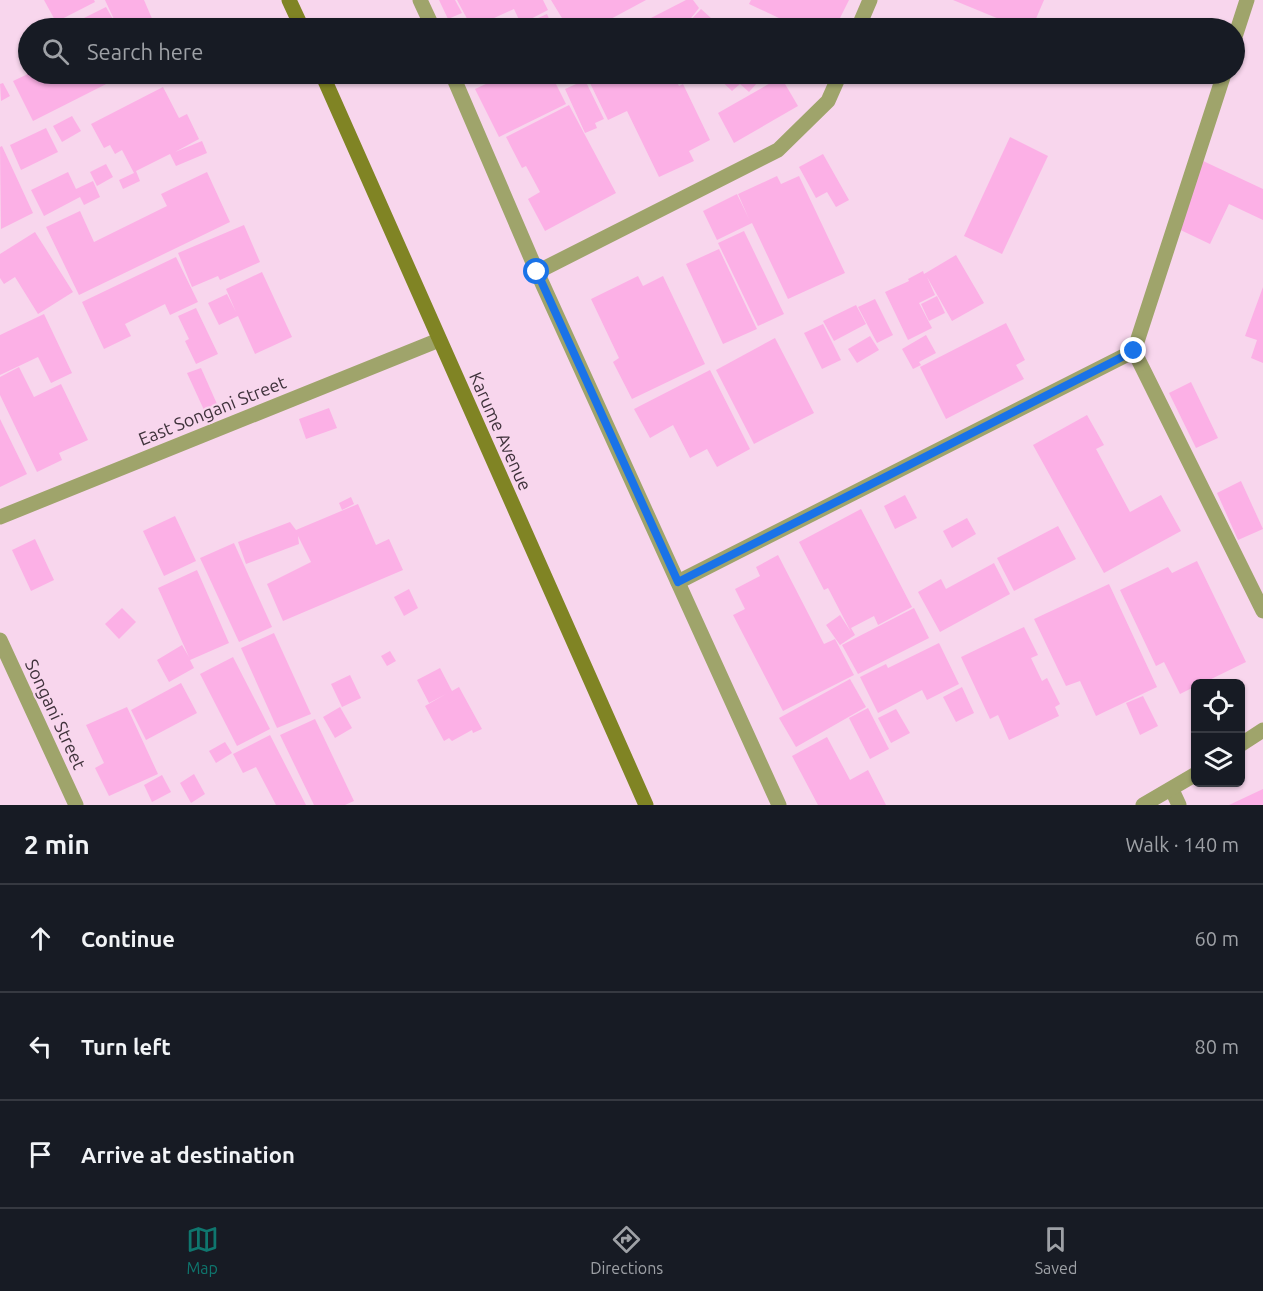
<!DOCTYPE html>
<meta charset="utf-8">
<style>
body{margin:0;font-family:Ubuntu,sans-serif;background:#20242c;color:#f1f3f6}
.controls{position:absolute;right:18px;bottom:18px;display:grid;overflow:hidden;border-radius:9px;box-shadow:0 2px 4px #0004}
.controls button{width:54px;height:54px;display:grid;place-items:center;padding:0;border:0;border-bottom:2px solid #363941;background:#171b24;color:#f1f3f6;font:30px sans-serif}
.stop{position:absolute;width:18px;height:18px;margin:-14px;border:4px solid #1a73e8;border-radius:50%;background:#fff}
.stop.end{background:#1a73e8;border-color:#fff;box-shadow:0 2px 6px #0008}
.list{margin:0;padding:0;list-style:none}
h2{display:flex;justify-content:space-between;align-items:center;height:78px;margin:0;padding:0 24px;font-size:26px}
h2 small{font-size:20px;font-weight:400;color:#9ea1a6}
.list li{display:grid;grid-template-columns:39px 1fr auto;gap:18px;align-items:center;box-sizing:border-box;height:108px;padding:0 24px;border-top:2px solid #363941}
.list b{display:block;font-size:22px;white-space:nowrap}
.list em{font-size:20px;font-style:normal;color:#9ea1a6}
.icon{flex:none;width:33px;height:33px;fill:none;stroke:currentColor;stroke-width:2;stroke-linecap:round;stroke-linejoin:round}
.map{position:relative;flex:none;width:1263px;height:805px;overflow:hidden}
.search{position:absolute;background:#171b24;box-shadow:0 2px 4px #0004;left:18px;right:18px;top:18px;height:66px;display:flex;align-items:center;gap:15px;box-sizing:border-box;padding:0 21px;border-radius:33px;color:#9ea1a6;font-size:22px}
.sheet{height:402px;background:#171b24}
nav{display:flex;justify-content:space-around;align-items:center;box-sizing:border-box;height:84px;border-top:2px solid #363941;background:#171b24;font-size:16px;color:#9ea1a6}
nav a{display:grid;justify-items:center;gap:3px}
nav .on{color:#0f766e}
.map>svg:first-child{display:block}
.building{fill:#fcb0e6}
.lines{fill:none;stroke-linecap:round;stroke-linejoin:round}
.street{stroke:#9fa46b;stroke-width:15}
.secondary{stroke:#808424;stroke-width:15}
.route{stroke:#1a73e8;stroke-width:8}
.labels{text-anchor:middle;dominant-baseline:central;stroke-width:4.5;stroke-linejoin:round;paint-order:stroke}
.street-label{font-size:18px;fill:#3f323b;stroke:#f8d6ed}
</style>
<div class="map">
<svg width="1263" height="805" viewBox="0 0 1263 805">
<rect width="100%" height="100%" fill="#f8d6ed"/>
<g class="building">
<path d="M44,0H94L95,2L56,22Z"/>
<path d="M105,0H144L153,21L137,28H118Z"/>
<path d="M439,0H455L462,13L448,19Z"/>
<path d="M457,0H543L548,10L521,24L514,9L472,28Z"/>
<path d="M551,0H646L594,28H568Z"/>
<path d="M686,0H693L699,8L688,22L680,28H659L651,18Z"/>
<path d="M751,0H849L835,28H800L749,4Z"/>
<path d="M953,0H1044L1032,28H1021Z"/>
<path d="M106,7L118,28H64Z"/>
<path d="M701,9L722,28H683Z"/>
<path d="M547,14L553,28H519L518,27Z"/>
<path d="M28,74H126L33,121L13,81Z"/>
<path d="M507,74H551L566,104L499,137L475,89Z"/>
<path d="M605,74H673L679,86L683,84L710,140L689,151L694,161L659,177L627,111L608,120L589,81Z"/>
<path d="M714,74H765L749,92L740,84L732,91Z"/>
<path d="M781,77L798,106L734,143L718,113Z"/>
<path d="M585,80L604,119L595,123L597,128L585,133L565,89Z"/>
<path d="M3,83L10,96L1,101L0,84Z"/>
<path d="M163,87L179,118L187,114L199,139L175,152L202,141L207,153L176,166L170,154L136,171L140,181L123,189L119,180L134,173L122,150L115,154L110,145L104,148L91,124Z"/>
<path d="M569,105L616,193L545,231L528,199L540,192L526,166L522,168L506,137Z"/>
<path d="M72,116L81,131L62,142L53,126Z"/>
<path d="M46,128L58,152L21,170L10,145Z"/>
<path d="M1010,137L1048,156L1002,254L964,236Z"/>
<path d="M2,146L33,213L1,229L0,147Z"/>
<path d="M823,154L849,200L836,207L827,192L816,198L799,167Z"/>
<path d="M1201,160L1263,189V220L1229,204L1210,244L1170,225Z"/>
<path d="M106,164L113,177L97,186L90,172Z"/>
<path d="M68,172L76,189L93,181L100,197L84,205L80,197L44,216L31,190Z"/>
<path d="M207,172L230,222L79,295L46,227L80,211L94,242L167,206L161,194Z"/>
<path d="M777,176L781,184L799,176L845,273L788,299L752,223L717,240L703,211L737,194L749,219L738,194Z"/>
<path d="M244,225L260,262L220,280L218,276L192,287L178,253Z"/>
<path d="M744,231L784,314L758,326L718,243Z"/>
<path d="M35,232L73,292L38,314L15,277L4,284L0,278V254Z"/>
<path d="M719,249L757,329L723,344L686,264Z"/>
<path d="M956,255L984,303L952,321L927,277L935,295L919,303L932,328L908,340L885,292L909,281L908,279L923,271L924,274Z"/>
<path d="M176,257L198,302L170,315L165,304L125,324L131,336L104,349L82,302Z"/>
<path d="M262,272L292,337L255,354L238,316L219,325L208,303L227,294L236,312L226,289Z"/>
<path d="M638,276L643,286L663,276L705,364L632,399L613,362L619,358L591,299Z"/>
<path d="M1263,287V363L1251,358L1257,340L1245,336Z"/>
<path d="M937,296L945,313L929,321L921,304Z"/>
<path d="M875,299L893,335L877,343L858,307Z"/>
<path d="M856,305L866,324L834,341L823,321Z"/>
<path d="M196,308L218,354L196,364L185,341L189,339L178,316Z"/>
<path d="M44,314L72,373L51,383L38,357L0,375V335Z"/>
<path d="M1006,323L1025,360L1016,365L1024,379L946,419L920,367Z"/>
<path d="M823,324L841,360L822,369L804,333Z"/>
<path d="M926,335L936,353L919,362L921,365L913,369L902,349Z"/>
<path d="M870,336L879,350L857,363L848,349Z"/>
<path d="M775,338L814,413L754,444L716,370Z"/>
<path d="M19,367L34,397L61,384L88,440L59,453L62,460L37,472L0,395V377Z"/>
<path d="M201,368L217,404L204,410L187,373Z"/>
<path d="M710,370L750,449L717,467L707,449L690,458L673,425L650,438L634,409Z"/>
<path d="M1191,382L1218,438L1196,448L1169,393Z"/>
<path d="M329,408L337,428L306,439L299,419Z"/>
<path d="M1087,415L1104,445L1096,449L1130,512L1161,495L1181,531L1104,573L1033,445Z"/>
<path d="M0,419L27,474L0,487Z"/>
<path d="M1241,481L1263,529L1238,540L1217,493Z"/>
<path d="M905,495L917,518L895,529L884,506Z"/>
<path d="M351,497L354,504L342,510L339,503Z"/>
<path d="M358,504L376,545L389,539L403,570L283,621L267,584L311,562L298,536L299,544L246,564L238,542L290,522L296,530Z"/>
<path d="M861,509L912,607L878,625L874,616L851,628L855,635L840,645L826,625L840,615L851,632L828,588L824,590L799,542Z"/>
<path d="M175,516L196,561L164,576L143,531Z"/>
<path d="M967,518L976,534L952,548L943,531Z"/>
<path d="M1058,526L1076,559L1014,591L997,558Z"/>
<path d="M35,539L54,580L31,591L12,550Z"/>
<path d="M234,543L272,627L239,642L200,558Z"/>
<path d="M778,555L824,644L835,639L854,675L783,711L733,615L745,609L735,589L760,576L756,567Z"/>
<path d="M1197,561L1246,662L1201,684H1196V686L1180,694L1164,662L1156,666L1120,590L1168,567L1172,573Z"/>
<path d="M994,563L1010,594L940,632L918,592L941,579L946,589Z"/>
<path d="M197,570L229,643L190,660L194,668L169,682L157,660L182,645L189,657L158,588Z"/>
<path d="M1109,584L1157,687L1096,716L1080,681L1066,686L1034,619Z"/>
<path d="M409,589L418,608L404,616L394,597Z"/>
<path d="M122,608L136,622L119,639L105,624Z"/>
<path d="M914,608L929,638L858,674L842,645Z"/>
<path d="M1024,627L1038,655L1031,658L1042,681L1047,678L1060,704L1055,707L1059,716L1009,740L998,715L990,719L961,657Z"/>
<path d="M274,633L311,714L277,728L241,648Z"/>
<path d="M939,643L959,684L927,700L922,690L878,713L860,677L886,664L888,668Z"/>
<path d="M390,651L396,661L387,666L381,656Z"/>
<path d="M233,657L270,729L237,746L200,674Z"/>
<path d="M440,668L452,691L459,687L482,729L473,733L472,730L452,741L449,738L444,741L425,706L446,694L429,703L417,680Z"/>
<path d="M350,675L361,698L342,707L331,684Z"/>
<path d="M850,679L866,707L796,747L779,718Z"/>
<path d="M181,683L197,713L146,740L131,710Z"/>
<path d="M962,687L974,713L956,722L943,697Z"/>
<path d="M1143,696L1158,726L1140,735L1126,703Z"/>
<path d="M127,707L158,774L109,796L95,768L104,763L86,725Z"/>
<path d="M340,707L352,728L335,738L323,717Z"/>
<path d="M868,708L889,749L870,759L849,718Z"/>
<path d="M896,709L910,733L891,743L878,718Z"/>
<path d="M315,719L354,801L345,805H314L280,735Z"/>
<path d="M270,735L306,805H276L256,767L243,773L233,754Z"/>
<path d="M827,737L850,780L868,770L886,805H818L792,756Z"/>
<path d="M225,742L232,753L216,763L209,751Z"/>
<path d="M194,774L205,794L191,803L180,783Z"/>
<path d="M162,775L171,792L152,802L144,785Z"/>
<path d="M1263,789V805H1229Z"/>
</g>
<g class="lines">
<g class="street">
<path d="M420,0L433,28"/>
<path d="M858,28L870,0"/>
<path d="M1234,40L1247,0"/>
<path d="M452,74L537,272L779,805"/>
<path d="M1224,74L1134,351L1263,611"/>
<path d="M537,272L778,150L828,101L840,74"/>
<path d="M0,517L439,340"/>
<path d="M678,582L1134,351"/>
<path d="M0,640L76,805"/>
<path d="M1240,745L1263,730"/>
<path d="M1172,790L1179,805"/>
<path d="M1143,805L1196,774"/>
</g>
<g class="secondary">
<path d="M289,0L302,28"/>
<path d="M322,74L646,805"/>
</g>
</g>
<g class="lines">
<path class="route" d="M537,272L678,582L1134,351"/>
</g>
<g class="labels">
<g class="street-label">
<text transform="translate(212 410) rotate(-22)">East Songani Street</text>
<text transform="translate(501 431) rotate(66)">Karume Avenue</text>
<text transform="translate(56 714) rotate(65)">Songani Street</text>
</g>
</g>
</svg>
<div class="controls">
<button><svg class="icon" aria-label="locate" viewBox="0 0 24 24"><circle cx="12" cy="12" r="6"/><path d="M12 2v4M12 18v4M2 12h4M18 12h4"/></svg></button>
<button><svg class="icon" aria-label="layers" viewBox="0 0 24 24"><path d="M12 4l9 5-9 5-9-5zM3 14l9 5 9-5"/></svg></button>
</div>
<div class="stop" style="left:537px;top:272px"></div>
<div class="stop end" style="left:1134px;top:351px"></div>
<div class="search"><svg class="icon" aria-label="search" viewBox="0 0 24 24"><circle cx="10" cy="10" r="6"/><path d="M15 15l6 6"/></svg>Search here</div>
</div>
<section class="sheet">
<h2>2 min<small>Walk · 140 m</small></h2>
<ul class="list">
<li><svg class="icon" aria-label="ahead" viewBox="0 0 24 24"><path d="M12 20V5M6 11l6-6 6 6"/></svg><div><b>Continue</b></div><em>60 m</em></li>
<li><svg class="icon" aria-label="left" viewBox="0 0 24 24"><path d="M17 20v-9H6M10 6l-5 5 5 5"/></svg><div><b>Turn left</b></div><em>80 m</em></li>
<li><svg class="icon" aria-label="arrive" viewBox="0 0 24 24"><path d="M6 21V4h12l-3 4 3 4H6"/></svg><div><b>Arrive at destination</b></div></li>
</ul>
</section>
<nav>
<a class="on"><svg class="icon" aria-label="map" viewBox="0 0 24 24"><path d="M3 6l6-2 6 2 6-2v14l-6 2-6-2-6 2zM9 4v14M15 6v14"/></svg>Map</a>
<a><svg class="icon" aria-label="directions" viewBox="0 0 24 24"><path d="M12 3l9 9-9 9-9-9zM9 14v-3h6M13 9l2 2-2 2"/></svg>Directions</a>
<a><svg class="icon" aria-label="saved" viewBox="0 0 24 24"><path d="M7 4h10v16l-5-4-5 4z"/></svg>Saved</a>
</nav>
